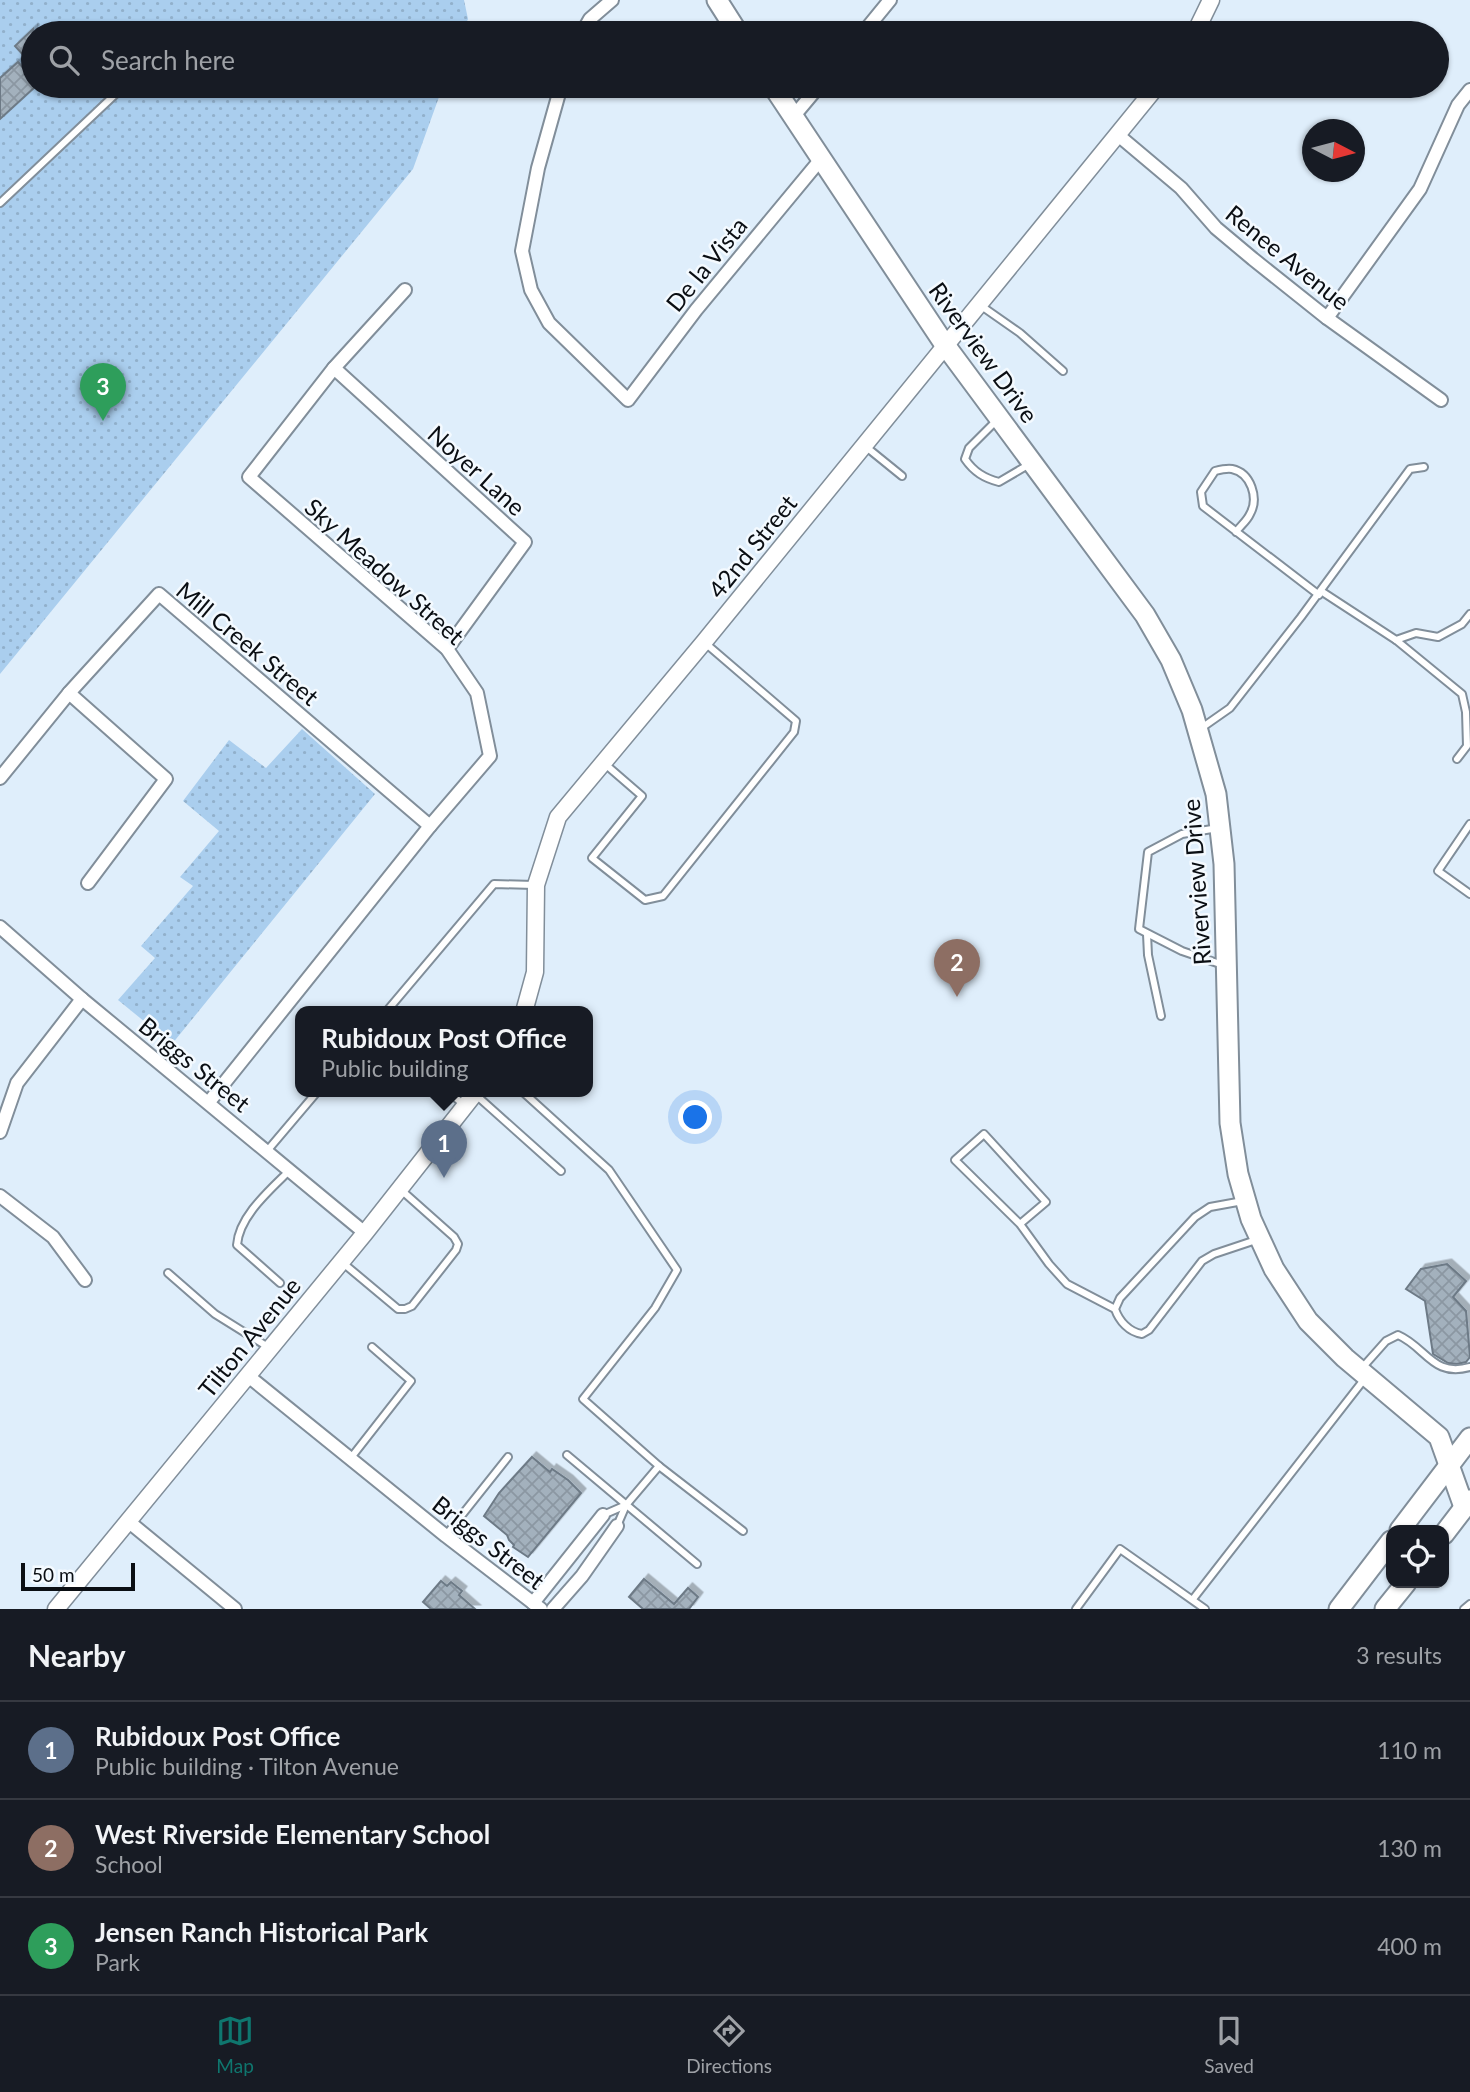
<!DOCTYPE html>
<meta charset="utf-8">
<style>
body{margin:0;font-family:Lato,sans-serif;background:#242831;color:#f1f3f6}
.controls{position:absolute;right:21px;bottom:21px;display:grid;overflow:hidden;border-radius:14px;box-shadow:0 2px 5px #0004}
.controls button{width:63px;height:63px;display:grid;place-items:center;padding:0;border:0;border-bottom:2px solid #363941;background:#171b24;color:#f1f3f6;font:35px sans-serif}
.compass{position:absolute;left:1302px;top:119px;width:63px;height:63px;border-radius:50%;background:#171b24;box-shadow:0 2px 5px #0004;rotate:96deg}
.scale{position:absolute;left:21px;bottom:18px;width:114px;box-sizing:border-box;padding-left:7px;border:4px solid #0a0e13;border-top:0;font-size:19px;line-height:24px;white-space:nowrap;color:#0a0e13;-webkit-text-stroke:5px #f4faff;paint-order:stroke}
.you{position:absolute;left:696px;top:1118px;width:24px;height:24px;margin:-18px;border:5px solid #fff;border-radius:50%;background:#1a73e8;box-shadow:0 0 0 10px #1a73e833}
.badge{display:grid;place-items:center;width:46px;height:46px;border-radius:50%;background:#0f766e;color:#fff;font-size:23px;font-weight:700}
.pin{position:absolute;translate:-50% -58px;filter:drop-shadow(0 2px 4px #0008)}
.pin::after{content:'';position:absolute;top:37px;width:24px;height:21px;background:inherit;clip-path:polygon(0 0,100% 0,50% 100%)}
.popup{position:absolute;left:295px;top:1006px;width:298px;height:91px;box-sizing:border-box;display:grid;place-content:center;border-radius:14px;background:#171b24;filter:drop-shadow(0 2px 5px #0005);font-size:23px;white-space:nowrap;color:#9ea1a6}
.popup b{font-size:26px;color:#f1f3f6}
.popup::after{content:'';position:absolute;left:50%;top:100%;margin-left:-14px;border:14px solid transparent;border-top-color:#171b24}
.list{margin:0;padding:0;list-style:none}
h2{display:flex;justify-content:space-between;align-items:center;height:91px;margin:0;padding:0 28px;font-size:30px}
h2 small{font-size:23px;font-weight:400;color:#9ea1a6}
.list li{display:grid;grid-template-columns:46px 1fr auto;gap:21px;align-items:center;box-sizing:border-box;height:98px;padding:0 28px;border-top:2px solid #363941}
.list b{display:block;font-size:26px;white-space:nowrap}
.list p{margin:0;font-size:23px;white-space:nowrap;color:#9ea1a6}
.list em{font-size:23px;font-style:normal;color:#9ea1a6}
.icon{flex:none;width:38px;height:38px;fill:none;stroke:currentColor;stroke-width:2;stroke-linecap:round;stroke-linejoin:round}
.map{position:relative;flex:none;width:1470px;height:1609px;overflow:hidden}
.search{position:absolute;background:#171b24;box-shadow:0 2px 5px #0004;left:21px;right:21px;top:21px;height:77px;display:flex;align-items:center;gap:18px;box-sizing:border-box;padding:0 24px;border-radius:38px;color:#9ea1a6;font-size:26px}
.sheet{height:385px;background:#171b24}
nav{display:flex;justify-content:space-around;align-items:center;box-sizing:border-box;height:98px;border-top:2px solid #363941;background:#171b24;font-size:19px;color:#9ea1a6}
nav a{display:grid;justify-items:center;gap:4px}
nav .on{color:#0f766e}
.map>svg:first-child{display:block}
.green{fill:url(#green-dots)}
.building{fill:url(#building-cross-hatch);stroke:#6d7a86;stroke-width:2;filter:url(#shadow)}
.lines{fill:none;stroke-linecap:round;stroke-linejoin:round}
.lane-casing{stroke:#818e9a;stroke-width:10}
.street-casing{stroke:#818e9a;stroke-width:16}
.secondary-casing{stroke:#818e9a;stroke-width:19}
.primary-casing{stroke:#818e9a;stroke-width:23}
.lane{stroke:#fff;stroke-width:6}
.street{stroke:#fff;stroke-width:12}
.secondary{stroke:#fff;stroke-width:16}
.primary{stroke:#fff;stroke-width:19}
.labels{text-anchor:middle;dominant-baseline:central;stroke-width:5;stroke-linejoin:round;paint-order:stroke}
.street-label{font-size:24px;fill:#0a0e13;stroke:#f4faff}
</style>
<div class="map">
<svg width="1470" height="1609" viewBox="0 0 1470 1609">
<defs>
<pattern id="green-dots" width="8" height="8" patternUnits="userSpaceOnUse" patternTransform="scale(1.75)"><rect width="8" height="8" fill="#aaceee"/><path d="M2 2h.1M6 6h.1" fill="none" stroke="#91b0cb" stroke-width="1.8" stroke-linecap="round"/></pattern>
<pattern id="building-cross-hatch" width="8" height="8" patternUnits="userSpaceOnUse" patternTransform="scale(1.75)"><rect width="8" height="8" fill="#a3b1bd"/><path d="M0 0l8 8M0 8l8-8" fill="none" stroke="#8b97a2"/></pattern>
<filter id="shadow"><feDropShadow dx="4.5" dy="-4.5" stdDeviation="0" flood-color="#0004"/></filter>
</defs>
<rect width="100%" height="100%" fill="#dfeefb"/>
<g class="green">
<path d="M0,0H464L468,19L462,33H33V86H443L413,169L0,674Z"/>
<path d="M302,729L375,794L172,1044L118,1000L155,958L141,946L193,886L180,877L219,831L183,801L229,740L266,768Z"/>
</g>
<g class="building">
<path d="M33,29V51L26,58L15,46Z"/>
<path d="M18,62L33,79V86H36L0,119V78Z"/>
<path d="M1447,1264L1466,1281L1453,1297L1466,1311L1470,1357L1466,1362L1457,1364L1448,1363L1433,1354L1425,1301L1406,1289L1421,1269Z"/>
<path d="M532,1457L550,1472L552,1469L568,1480L581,1493L528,1557L513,1547L514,1545L509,1540L507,1535L484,1516L499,1493Z"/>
<path d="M644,1579L674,1604L688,1588L698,1597L689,1609H643L629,1597Z"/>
<path d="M441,1581L447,1586L451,1582L462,1591L459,1595L475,1609H431L423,1602Z"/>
</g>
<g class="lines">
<defs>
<g id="lane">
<path d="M0,203L123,87"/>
<path d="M980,305L1020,333L1063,371"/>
<path d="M998,419L969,448L965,459C974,472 984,478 999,482L1028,465"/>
<path d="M865,446L902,476"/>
<path d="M1236,532C1240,526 1247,521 1250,514C1259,498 1251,473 1232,469C1227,468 1219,470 1215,471L1201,492L1203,506L1319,595"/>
<path d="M1321,591L1396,640L1416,633L1438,637L1462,624L1470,614"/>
<path d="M1396,640L1462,694L1466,712L1467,746L1457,759"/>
<path d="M1200,729L1230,708L1301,617L1410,469L1424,467"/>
<path d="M605,764L642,796L592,858L645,900L663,896L794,732L796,721L704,642"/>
<path d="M1470,824L1438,871L1470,894"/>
<path d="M1218,828L1182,834L1148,852L1139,929L1182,951L1223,965"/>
<path d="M1147,934L1148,955L1161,1016"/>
<path d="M386,1012L494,884L534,885"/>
<path d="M449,1092L464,1105"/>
<path d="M523,1092L609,1170L677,1270L655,1308L583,1399L659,1466"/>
<path d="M476,1095L561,1171"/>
<path d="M267,1151L317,1092"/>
<path d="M1243,1201L1210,1207L1195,1217L1120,1298L1115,1309C1119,1321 1129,1332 1142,1334L1149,1330L1202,1261L1214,1254L1259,1239"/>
<path d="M1020,1224L955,1160L984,1134L1046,1202L1020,1224L1049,1264L1067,1284L1115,1309"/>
<path d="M343,1263L398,1309H405L412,1306L456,1250L458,1244L454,1237L400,1189"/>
<path d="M168,1273L215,1314L268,1347"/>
<path d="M280,1283L237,1245C239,1216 270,1190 290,1170"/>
<path d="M1362,1368L1386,1341L1398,1335C1426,1347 1433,1378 1470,1367"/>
<path d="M567,1455L697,1564"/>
<path d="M350,1459L411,1381L372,1347"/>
<path d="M603,1515L626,1505"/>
<path d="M617,1526L626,1505L659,1466L743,1531"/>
<path d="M446,1535L508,1457"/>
<path d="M1193,1599L1366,1377"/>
<path d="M1076,1609L1120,1549L1205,1609"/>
<path d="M1464,1609L1470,1604"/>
</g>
<g id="street">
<path d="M582,33L590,19L612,0"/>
<path d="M863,33L890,0"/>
<path d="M561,86L538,168L522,251L531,290L549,323L628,400L696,310L821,159"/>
<path d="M793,117L819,86"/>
<path d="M1118,135L1181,188L1216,228L1253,259L1327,318L1441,400"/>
<path d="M1327,318L1420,189L1458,105L1470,90"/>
<path d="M334,368L525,542L447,649"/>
<path d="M69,693L166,779L88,883"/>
<path d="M0,778L69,693L159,594L430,826"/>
<path d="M0,927L82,999L365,1233"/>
<path d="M209,1102L430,826L490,756L477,693L447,649L249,477L334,368L405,290"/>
<path d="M0,1132L17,1083L82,999"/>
<path d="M0,1196L53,1237L85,1280"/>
<path d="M247,1375L446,1536L541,1609"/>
<path d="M128,1521L235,1609"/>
<path d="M533,1603L603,1515"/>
<path d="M553,1609L582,1576L617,1526"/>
</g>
<g id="secondary">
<path d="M1195,33L1211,0"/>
<path d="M524,1012L535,972L536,885L558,817L704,642L1157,86"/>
<path d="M56,1609L365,1233L476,1092"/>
</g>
<g id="primary">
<path d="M717,0L738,33"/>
<path d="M773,86L945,345L1145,615L1171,660L1192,710L1216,794L1224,864L1230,1123L1238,1174L1251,1219L1274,1269L1308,1321L1345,1358L1439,1437L1464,1507"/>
<path d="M1400,1530L1470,1438"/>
<path d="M1444,1534L1470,1500"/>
<path d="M1339,1609L1391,1541"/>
<path d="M1385,1609L1406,1583"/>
</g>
</defs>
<use href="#lane" class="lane-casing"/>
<use href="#street" class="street-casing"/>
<use href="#secondary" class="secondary-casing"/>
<use href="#primary" class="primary-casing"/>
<use href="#lane" class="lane"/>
<use href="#street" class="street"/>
<use href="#secondary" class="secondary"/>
<use href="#primary" class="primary"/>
</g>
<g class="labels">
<g class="street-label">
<text transform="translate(1288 257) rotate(39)">Renee Avenue</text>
<text transform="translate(706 264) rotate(-51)">De la Vista</text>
<text transform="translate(984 352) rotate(54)">Riverview Drive</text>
<text transform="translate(477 470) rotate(42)">Noyer Lane</text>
<text transform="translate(752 546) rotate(-51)">42nd Street</text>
<text transform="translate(385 571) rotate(42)">Sky Meadow Street</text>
<text transform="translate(248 643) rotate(40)">Mill Creek Street</text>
<text transform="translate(1196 882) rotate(-94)">Riverview Drive</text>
<text transform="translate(195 1064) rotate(39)">Briggs Street</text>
<text transform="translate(249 1337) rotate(-51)">Tilton Avenue</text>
<text transform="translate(489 1542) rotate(38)">Briggs Street</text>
</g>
</g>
</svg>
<div class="controls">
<button><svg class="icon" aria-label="locate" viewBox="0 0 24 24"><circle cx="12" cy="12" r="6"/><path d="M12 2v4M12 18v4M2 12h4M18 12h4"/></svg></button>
</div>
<svg class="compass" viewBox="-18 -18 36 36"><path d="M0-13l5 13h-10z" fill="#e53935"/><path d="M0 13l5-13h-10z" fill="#9ea1a6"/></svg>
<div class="scale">50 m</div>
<div class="you"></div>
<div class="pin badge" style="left:444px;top:1178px;background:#5c6f8a">1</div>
<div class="popup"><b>Rubidoux Post Office</b>Public building</div>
<div class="pin badge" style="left:957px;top:997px;background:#8d6e63">2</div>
<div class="pin badge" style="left:103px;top:421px;background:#2e9e5b">3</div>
<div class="search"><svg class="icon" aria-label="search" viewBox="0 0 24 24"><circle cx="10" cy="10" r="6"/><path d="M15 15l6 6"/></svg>Search here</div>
</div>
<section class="sheet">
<h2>Nearby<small>3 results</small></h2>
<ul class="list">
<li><span class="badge" style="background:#5c6f8a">1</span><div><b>Rubidoux Post Office</b><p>Public building · Tilton Avenue</p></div><em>110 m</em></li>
<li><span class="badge" style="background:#8d6e63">2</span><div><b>West Riverside Elementary School</b><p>School</p></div><em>130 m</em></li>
<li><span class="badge" style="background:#2e9e5b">3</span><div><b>Jensen Ranch Historical Park</b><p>Park</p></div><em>400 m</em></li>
</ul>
</section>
<nav>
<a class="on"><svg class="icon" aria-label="map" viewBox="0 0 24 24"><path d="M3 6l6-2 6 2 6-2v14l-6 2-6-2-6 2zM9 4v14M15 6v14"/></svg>Map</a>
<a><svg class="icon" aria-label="directions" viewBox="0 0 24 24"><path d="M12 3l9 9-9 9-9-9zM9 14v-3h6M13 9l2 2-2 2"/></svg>Directions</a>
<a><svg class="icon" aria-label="saved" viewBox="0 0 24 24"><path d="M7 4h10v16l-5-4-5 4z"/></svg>Saved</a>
</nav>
